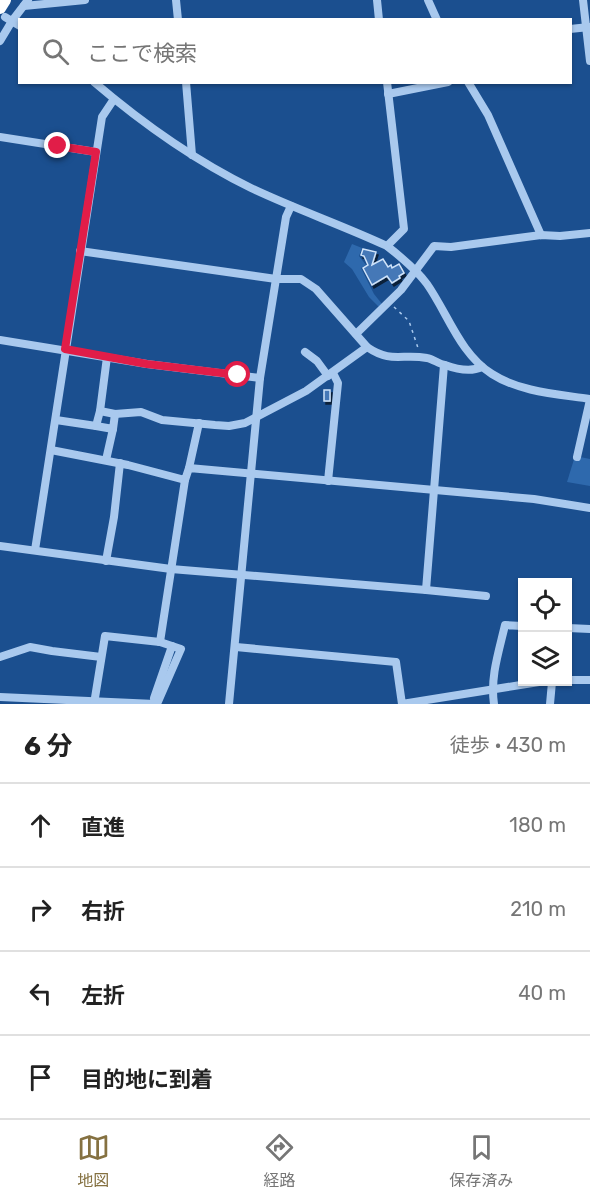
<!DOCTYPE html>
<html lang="ja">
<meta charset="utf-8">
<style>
body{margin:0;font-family:Rubik,"Noto Sans JP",sans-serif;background:#f6f6f6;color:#222}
.controls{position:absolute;right:18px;bottom:18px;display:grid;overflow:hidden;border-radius:0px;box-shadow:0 2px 4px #0004}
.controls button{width:54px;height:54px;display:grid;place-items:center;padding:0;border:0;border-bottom:2px solid #e0e0e0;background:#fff;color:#222;font:30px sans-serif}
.stop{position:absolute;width:18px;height:18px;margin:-14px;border:4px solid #e11d48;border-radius:50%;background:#fff}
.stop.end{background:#e11d48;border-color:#fff;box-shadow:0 2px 6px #0008}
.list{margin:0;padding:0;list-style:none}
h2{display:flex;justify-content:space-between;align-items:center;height:78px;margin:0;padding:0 24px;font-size:26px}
h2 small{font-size:20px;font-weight:400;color:#767676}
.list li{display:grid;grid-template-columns:39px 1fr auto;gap:18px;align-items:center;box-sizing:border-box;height:84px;padding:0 24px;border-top:2px solid #e0e0e0}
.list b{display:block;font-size:22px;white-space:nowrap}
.list em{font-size:20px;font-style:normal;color:#767676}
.icon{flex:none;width:33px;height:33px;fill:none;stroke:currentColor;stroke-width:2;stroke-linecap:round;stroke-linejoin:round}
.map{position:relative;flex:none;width:590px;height:704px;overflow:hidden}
.search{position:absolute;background:#fff;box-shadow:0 2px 4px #0004;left:18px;right:18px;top:18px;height:66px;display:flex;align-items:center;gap:15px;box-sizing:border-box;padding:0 21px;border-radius:0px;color:#767676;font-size:22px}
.sheet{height:414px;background:#fff}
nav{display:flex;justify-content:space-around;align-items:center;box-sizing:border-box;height:84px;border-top:2px solid #e0e0e0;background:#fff;font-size:16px;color:#767676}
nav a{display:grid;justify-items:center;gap:3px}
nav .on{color:#857141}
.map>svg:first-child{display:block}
.green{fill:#2e69ad}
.building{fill:#4478b7;stroke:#cfe3fa;stroke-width:1.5;filter:url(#shadow)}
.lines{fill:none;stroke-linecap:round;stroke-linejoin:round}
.path{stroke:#a9c9ee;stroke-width:1.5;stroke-dasharray:3 4.5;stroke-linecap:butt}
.minor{stroke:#a9c9ee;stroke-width:8}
.highway{stroke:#fff;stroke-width:12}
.route{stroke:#e11d48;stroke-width:8}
</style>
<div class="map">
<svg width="590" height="704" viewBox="0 0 590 704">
<defs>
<filter id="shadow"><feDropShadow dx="2" dy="3" stdDeviation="0" flood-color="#0009"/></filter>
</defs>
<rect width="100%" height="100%" fill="#1b4f8f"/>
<g class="green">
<path d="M352,244L362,248L359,256L366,265L361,268L374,294L382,304L380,308L369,297L352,269L344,262Z"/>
<path d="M575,456L590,459V486L567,482Z"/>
</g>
<g class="building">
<path d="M363,249L376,252L372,265L383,259L388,267L391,265L392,268L399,264L404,273L399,276L400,278L392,283L387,276L372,285L363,268L368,265L364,256L361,255Z"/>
<rect x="324" y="390" width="6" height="11"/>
</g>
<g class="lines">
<path class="path" d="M394,307L409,321L419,351"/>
<g class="minor">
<path d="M176,0L178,20"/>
<path d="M377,0L379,20"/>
<path d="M428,0L437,20"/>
<path d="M583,0L590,61"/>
<path d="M24,6L85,0"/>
<path d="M5,17L20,26"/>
<path d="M570,29L589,27"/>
<path d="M0,41L12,21L28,0"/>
<path d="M94,82C142,123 194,160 251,188C295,209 342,225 387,246C401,257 416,269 427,284C448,314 460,354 492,374C520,392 557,394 590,399"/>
<path d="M186,82L192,155"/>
<path d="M387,82L404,229L387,246"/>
<path d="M468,82L488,115L541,235"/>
<path d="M388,94L448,82"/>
<path d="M0,137L96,152"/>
<path d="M80,251L276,279H301L316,289L367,347C392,364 402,353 427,358C433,359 439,364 445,365C456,369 471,372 482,367"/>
<path d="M356,334L401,290L434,246L451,247L541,235L560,236L590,233"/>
<path d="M0,340L147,364L260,378"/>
<path d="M305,352L317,361L328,376"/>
<path d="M100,411L107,357"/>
<path d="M56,420L96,426L100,411L115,414L141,412L162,420L215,425L229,426L245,423L306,391L367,347"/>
<path d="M96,426L113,429L115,414"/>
<path d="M51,450L128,465L185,480L189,468L534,499L590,508"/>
<path d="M577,457L590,400"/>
<path d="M106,460L113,429"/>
<path d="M189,468L199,423"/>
<path d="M328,481L338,383L333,373"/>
<path d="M0,546L171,569L426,590L444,365"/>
<path d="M35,550L102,117L114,99"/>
<path d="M106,561L114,517L120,463"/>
<path d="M426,590L486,596"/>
<path d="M568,628L590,629"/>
<path d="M160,642L185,480"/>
<path d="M236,647L396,662L402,704L539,682"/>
<path d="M0,657L30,647L52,651L101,657"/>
<path d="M568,680H590"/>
<path d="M0,697L155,704"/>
<path d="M154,698L172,646"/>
<path d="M94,704L105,636L160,642L181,649L157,704"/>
<path d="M229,704L260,378L286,217L291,206"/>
<path d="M494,704C490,677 499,651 505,625L522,626"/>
<path d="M550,704L552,682"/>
</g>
<path class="highway" d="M0,8L5,0"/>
</g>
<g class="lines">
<path class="route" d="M58,146L96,152L65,349L147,364L238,375"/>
</g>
</svg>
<div class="controls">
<button><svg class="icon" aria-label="locate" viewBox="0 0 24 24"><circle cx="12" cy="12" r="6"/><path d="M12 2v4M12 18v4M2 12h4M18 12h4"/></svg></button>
<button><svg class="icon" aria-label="layers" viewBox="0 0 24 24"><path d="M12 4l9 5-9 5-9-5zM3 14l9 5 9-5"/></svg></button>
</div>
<div class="stop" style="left:238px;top:375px"></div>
<div class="stop end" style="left:58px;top:146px"></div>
<div class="search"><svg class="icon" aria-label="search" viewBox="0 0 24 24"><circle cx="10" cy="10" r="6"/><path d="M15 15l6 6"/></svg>ここで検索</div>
</div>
<section class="sheet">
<h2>6 分<small>徒歩 · 430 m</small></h2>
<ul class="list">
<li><svg class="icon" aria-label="ahead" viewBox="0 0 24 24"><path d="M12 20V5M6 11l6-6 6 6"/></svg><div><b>直進</b></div><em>180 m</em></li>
<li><svg class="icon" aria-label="right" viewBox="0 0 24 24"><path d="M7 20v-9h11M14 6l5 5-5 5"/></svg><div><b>右折</b></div><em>210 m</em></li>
<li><svg class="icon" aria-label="left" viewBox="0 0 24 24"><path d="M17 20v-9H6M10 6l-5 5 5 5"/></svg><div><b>左折</b></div><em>40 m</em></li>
<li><svg class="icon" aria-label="arrive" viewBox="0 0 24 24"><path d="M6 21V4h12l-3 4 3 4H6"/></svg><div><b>目的地に到着</b></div></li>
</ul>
</section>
<nav>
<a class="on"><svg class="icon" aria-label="map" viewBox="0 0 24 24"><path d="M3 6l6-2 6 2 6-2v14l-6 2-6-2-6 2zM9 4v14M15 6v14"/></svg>地図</a>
<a><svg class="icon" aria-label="directions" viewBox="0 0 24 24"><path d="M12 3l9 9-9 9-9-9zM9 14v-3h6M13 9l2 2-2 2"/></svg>経路</a>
<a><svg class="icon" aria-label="saved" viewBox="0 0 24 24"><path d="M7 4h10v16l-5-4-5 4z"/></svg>保存済み</a>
</nav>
